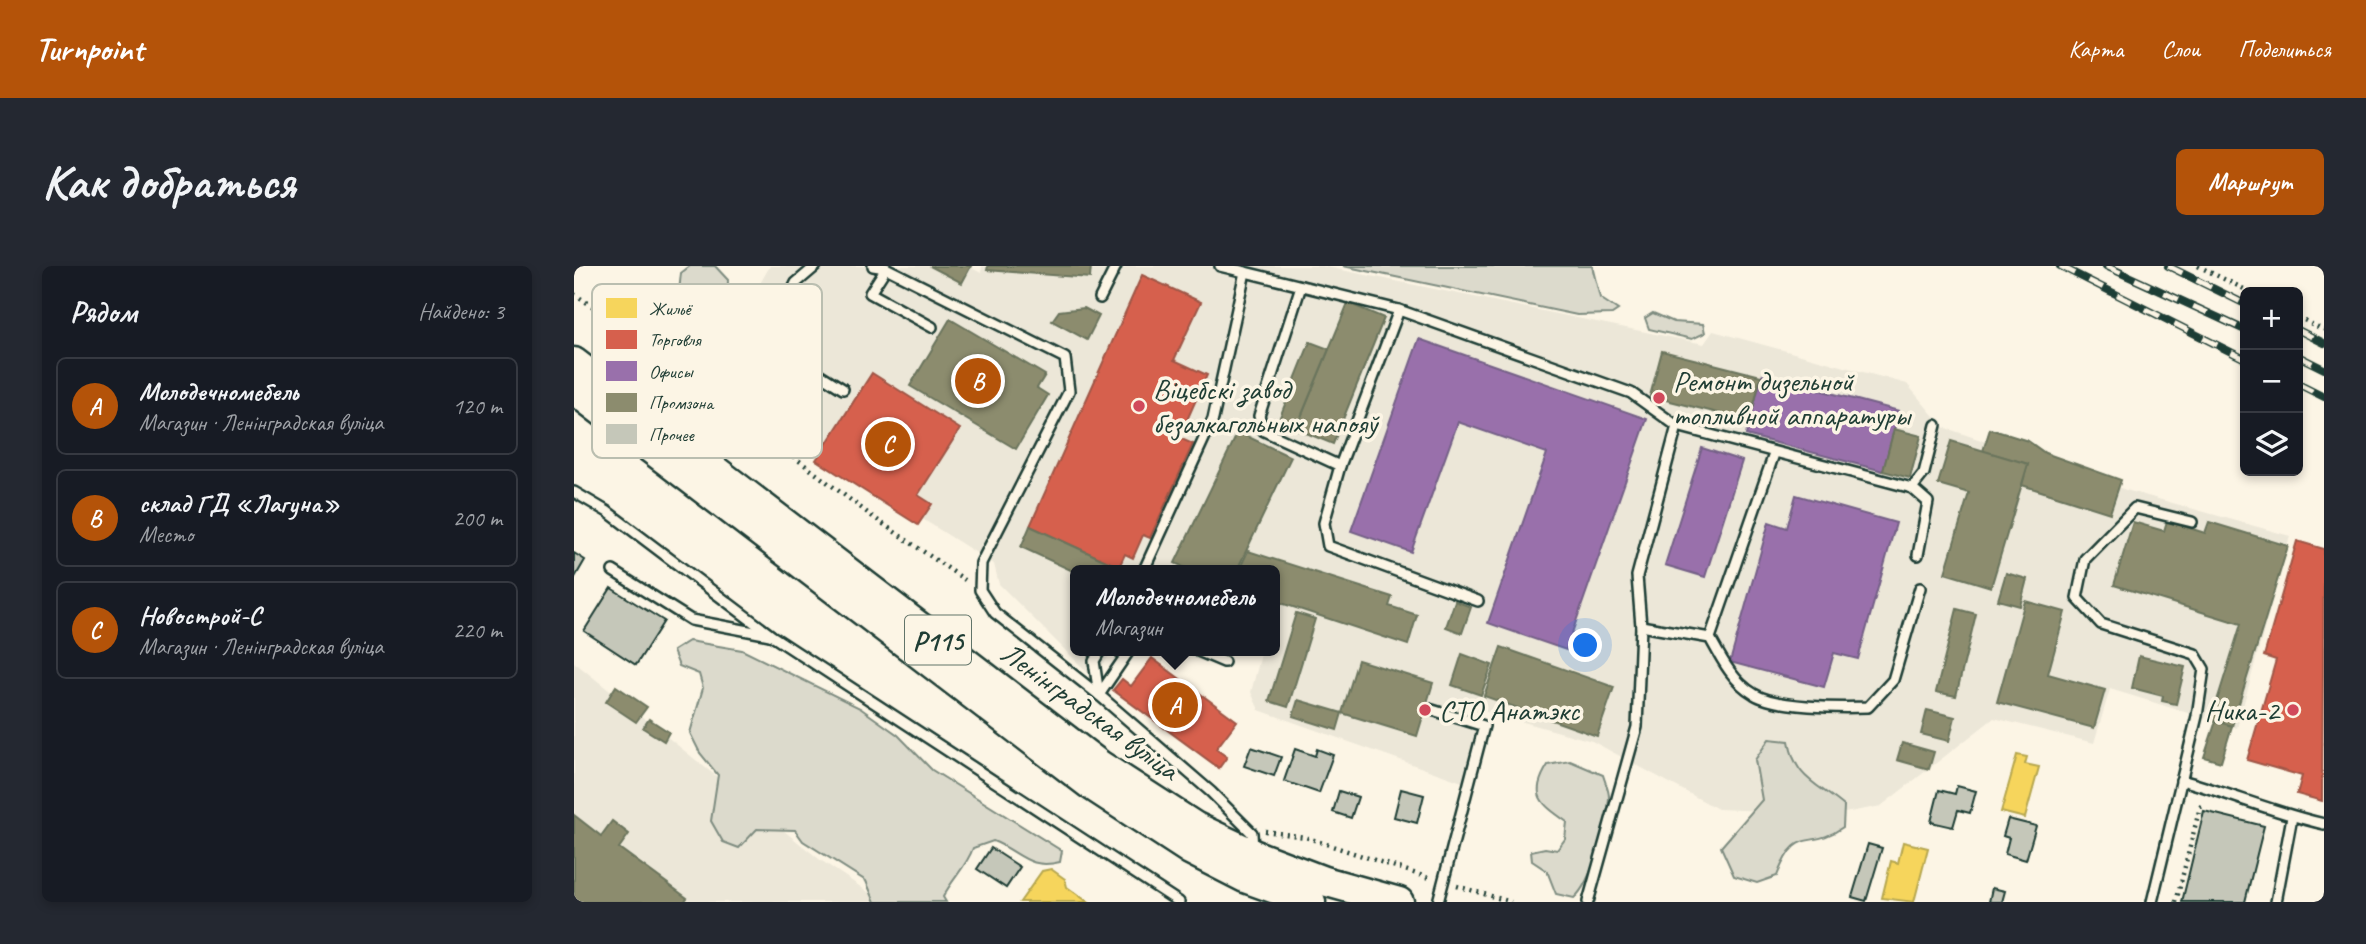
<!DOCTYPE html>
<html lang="ru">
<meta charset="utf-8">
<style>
body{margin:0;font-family:Caveat,sans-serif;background:#242831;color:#f1f3f6}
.controls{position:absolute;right:21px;top:21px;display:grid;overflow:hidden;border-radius:10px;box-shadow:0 4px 10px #0003}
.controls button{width:63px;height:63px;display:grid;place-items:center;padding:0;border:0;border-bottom:2px solid #363941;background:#171b24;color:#f1f3f6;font:35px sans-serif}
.you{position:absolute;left:1012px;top:380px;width:24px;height:24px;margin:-18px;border:5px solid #fff;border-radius:50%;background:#1a73e8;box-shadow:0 0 0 10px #1a73e833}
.badge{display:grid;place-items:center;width:46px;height:46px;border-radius:50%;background:#b45309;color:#fff;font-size:23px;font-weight:700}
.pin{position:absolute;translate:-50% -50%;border:4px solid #fff;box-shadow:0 2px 7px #0006}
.popup{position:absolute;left:496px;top:299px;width:210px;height:91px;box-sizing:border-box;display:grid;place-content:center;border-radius:10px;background:#171b24;filter:drop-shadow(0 2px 5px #0005);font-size:23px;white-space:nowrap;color:#9ea1a6}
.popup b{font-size:26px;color:#f1f3f6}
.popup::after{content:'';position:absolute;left:50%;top:100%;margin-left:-14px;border:14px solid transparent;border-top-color:#171b24}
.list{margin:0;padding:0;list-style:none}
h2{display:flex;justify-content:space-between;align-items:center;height:91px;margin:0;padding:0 28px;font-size:30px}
h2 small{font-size:23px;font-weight:400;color:#9ea1a6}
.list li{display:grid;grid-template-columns:46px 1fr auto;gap:21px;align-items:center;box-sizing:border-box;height:98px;margin:0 14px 14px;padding:0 14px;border:2px solid #363941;border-radius:10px}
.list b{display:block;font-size:26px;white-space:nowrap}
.list p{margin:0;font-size:23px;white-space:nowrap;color:#9ea1a6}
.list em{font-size:23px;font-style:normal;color:#9ea1a6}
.icon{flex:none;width:38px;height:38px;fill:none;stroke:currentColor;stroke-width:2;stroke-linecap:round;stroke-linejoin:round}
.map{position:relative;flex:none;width:1750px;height:636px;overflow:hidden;border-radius:10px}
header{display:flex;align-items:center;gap:42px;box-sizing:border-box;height:98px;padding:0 35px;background:#b45309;color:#fff}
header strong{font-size:33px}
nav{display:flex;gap:38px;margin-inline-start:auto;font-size:24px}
.intro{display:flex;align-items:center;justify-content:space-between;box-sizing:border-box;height:168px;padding:0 42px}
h1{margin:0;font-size:49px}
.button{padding:18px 32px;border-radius:10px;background:#b45309;color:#fff;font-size:24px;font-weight:700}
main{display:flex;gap:42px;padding:0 42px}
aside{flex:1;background:#171b24;border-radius:10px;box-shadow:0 4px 10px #0003}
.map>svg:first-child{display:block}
.built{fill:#ece7d8}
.green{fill:#dcdacc;stroke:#7e8c80;stroke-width:2}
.homes{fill:#f6d55c;stroke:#b6a750;stroke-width:2}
.shops{fill:#d6604d;stroke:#9f5646;stroke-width:2}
.offices{fill:#9970ab;stroke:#746187;stroke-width:2}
.industry{fill:#8c8c6e;stroke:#6b745d;stroke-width:2}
.building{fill:#c5c7b9;stroke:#1f3d34;stroke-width:2}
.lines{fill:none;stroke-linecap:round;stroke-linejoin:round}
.lane-casing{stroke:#1f3d34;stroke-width:14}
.primary-casing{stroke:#1f3d34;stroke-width:33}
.path{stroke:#1f3d34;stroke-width:4.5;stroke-dasharray:2 5;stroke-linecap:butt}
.lane{stroke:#fcf5e5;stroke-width:9}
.primary{stroke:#fcf5e5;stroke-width:28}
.rail-casing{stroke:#1f3d34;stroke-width:8}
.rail{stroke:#fcf5e5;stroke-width:5;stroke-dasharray:16;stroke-linecap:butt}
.poi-dot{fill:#d1495b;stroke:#fcf5e5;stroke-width:2.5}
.labels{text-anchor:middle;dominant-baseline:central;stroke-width:7;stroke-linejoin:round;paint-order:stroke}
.shield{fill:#fcf5e5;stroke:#617469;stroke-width:2}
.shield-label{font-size:28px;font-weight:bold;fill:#1f3d34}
.poi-label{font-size:30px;fill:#1f3d34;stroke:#fcf5e5;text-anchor:start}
.street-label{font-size:30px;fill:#1f3d34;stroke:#fcf5e5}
.key{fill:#fcf5e5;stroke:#babeb0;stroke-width:2}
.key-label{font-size:19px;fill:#1f3d34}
</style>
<header>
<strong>Turnpoint</strong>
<nav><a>Карта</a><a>Слои</a><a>Поделиться</a></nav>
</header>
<div class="intro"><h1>Как добраться</h1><a class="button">Маршрут</a></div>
<main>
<aside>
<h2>Рядом<small>Найдено: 3</small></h2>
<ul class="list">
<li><span class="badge">A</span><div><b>Молодечномебель</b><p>Магазин · Ленінградская вуліца</p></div><em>120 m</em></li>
<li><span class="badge">B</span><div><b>склад ГД «Лагуна»</b><p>Место</p></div><em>200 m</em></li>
<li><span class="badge">C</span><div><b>Новострой-С</b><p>Магазин · Ленінградская вуліца</p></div><em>220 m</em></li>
</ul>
</aside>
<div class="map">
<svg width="1750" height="636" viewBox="0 0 1750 636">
<rect width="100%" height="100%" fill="#fcf5e5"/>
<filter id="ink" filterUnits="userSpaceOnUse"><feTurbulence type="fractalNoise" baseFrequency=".0143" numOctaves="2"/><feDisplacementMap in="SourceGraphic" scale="14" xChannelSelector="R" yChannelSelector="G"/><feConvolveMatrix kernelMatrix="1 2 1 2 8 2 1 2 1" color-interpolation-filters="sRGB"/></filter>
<g filter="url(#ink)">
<g class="built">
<path d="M196,0H394L407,7L408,0H748L1130,78L1139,65L1333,118L1369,161L1552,224L1716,270L1663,462L1536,423L1520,477L1420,452L1307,540L1265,548L1144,543L1018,475L909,445L891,517L685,444L677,426L688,385H701V304H501V385H539L519,412L425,318L420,298L188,152L156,70Z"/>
<path d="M0,396L245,593L309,636H0Z"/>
</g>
<g class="green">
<path d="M116,0H141L154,14C154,49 132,52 103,44L107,7Z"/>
<path d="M769,0H1018L1026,32L1044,44L1038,48L1003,49Z"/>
<path d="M1079,47L1100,56L1129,58L1131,67L1118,73L1075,63L1071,52Z"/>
<path d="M152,89L165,98L173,113L167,126L154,125L136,109L134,94Z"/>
<path d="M115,375L168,384L286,442L324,469L358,504L488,585L486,596C454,604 447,586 419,575L399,582C393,600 378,613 369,631L372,636H301L292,615L229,575L221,564L183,563L165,582L149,576L137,555L144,509L126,487L116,467L129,422L125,408L105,400L99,385Z"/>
<path d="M1195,473L1215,475C1221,513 1243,517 1270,540L1269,561C1235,586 1223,557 1203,610L1183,617L1160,610L1147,581L1188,534L1181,494Z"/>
<path d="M996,495L1029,509C1031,516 1035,524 1035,531C1034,555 1018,617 1000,632L982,628L973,605L958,595L957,585L971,582L983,584L991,573L993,556C966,537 955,529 974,499Z"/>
</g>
<g class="homes">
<path d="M1443,489L1453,491L1451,498L1465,501L1451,552L1427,546Z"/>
<path d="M1329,576L1354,582L1340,636L1308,632L1317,595L1324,597Z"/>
<path d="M477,603L491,613L493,621L514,636H446L468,605Z"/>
</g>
<g class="shops">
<path d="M568,9L627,36L600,94L633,109L605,172L619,178L576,272L569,269L559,292L551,288L545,301L456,260Z"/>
<path d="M298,107L386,163L344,229L358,238L344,259L242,194Z"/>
<path d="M1723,275L1750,283L1748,535L1723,528L1728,510L1673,494L1702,394L1690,390Z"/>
<path d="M578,392L663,455L642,483L653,491L645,502L539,424L548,413L557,420Z"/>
</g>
<g class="offices">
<path d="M845,73L1073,153L992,384L914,357L973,187L884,156L837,286L777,265Z"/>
<path d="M1188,109L1325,145L1309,205L1172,169Z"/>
<path d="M1128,182L1168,195L1131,311L1091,299Z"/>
<path d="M1222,229L1322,257L1284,393L1260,387L1250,421L1156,396L1195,256L1213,262Z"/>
</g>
<g class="industry">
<path d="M356,0H397L388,17Z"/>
<path d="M414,0H517L516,12L413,4Z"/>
<path d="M774,37L810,52L759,178L722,163Z"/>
<path d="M510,42L525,50L513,74L478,55L485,45Z"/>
<path d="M376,53L471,109L463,122L474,129L442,183L336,120Z"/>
<path d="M736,76L755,83L722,163L704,156Z"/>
<path d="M1088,85L1187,110L1176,155L1076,130Z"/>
<path d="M1320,163L1347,170L1336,212L1309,205Z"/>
<path d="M1416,163L1454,175L1471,187L1547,214L1536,247L1448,219L1454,198L1409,185Z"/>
<path d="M664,166L717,191L663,304H616L601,297Z"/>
<path d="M1377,175L1454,198L1417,321L1371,307L1395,227L1364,218Z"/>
<path d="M1593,255L1631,267L1635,256L1714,280L1658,460L1637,454L1667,358L1540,319L1559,256L1590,265Z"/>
<path d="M456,260L545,301L543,304L501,306L447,281Z"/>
<path d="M674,285L818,331L815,340L843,349L834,379L701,335V304H665Z"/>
<path d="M1432,307L1453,313L1446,340L1424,334Z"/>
<path d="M881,335L897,341L888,367L872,361Z"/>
<path d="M1451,335L1491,346L1474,408L1531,424L1520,462L1423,436Z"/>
<path d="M1383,343L1402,348L1382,430L1362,426Z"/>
<path d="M722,347L741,353L714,441L695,435Z"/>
<path d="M927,381L1040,421L1023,470L910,430Z"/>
<path d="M888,388L918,399L907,429L878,419Z"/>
<path d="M1565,390L1611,401L1602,438L1588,435L1589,430L1558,422Z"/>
<path d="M784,394L859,417L843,470L768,447Z"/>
<path d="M42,420L73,441L62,456L32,436Z"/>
<path d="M724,434L768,447L763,464L719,450Z"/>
<path d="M1353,444L1381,451L1375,475L1347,468Z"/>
<path d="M75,453L95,466L90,475L69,462Z"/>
<path d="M1642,455L1658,460L1647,496L1630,491Z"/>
<path d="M1328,477L1360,486L1355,503L1323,494Z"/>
<path d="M0,549L27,570L38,555L55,568L45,582L113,632L110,636H0Z"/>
</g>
<g class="building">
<path d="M0,287L11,294L0,313Z"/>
<path d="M37,322L90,355L62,399L10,365Z"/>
<path d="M677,481L707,491L700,510L670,500Z"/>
<path d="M721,483L741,490L743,483L759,489L745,527L710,515Z"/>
<path d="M1383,520L1402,525L1396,547L1384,544L1379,561L1357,556L1365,524L1381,528Z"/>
<path d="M827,523L850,529L843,557L820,551Z"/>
<path d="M765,525L784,531L777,552L759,546Z"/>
<path d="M1630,545L1690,560L1671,636H1608Z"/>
<path d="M1434,553L1462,560L1452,594L1431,588L1435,572L1429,570Z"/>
<path d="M1294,578L1308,582L1292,635L1278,631Z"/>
<path d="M417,582L446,601L432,622L403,603Z"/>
<path d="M1418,622L1431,625L1428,636H1415Z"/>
</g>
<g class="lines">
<defs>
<g id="lane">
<path d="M242,0L222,17L194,76L269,123"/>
<path d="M299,0L312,2L491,92L495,125L407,297L406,324L421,347L525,429L637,526L678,567L679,583"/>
<path d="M312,2L296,27L358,61"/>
<path d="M671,6L825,44"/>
<path d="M727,20L685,150L690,165L766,200"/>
<path d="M526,32L542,0"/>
<path d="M1103,160L1338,222L1354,236L1344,289"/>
<path d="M1338,222L1350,207L1362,159"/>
<path d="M0,226L34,246L198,370L605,636"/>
<path d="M570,304L639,153L671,6L646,0"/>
<path d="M39,305L117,354L196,369"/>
<path d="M904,335L754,280L750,257L766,200L825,44L1057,127L1103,160L1063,310L1067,360L1063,461L1014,636"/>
<path d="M1067,360L1136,372C1147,392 1159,416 1180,428C1202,442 1267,442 1294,441L1319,414L1346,322"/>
<path d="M1136,372L1200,188"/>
<path d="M624,385L650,396"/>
<path d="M525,429L555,385"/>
<path d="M525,429L520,395L526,385"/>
<path d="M855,443L910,460L864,636"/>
<path d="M1607,514C1655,527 1701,547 1750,558"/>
<path d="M1578,636L1623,450L1630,403L1621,388L1527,358L1503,332L1511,293L1561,242L1618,256"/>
<path d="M1702,636L1718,551"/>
</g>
<g id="primary">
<path d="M0,96L526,499L622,561L679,588L750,615L825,636"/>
<path d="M0,124L515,518L616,584L671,612L737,636"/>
</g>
</defs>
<use href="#lane" class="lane-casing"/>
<use href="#primary" class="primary-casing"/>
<g class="path">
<path d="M1624,0L1676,26"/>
<path d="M0,28L48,60L299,251L391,314"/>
<path d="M1724,51L1750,64"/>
<path d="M691,565L731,571L858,613"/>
<path d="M883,620L937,636"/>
<path d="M1602,636L1626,541L1630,537"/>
</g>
<use href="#lane" class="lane"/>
<use href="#primary" class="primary"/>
<defs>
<g id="rail">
<path d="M1486,0L1671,93"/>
<path d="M1532,0L1671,64"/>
<path d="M1594,0L1671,38"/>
<path d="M1724,64L1750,77"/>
<path d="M1724,90L1750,103"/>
<path d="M1724,118L1750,131"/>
</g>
</defs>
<use href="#rail" class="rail-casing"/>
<use href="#rail" class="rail"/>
</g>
</g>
<g class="poi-dot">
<circle cx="1085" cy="132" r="7"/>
<circle cx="565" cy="140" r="7"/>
<circle cx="851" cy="444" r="7"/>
<circle cx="1719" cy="444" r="7"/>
</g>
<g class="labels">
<rect class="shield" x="331" y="349.5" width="66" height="49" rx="5"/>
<g class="shield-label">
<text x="364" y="374">Р115</text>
</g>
<g class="poi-label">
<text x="1099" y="115">Ремонт дизельной<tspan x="1099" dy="34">топливной аппаратуры</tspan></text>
<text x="579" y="123">Віцебскі завод<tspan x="579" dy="34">безалкагольных напояў</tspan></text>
<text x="865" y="444">СТО Анатэкс</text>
<text x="1705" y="444" text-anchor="end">Ника-2</text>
</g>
<g class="street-label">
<text transform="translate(516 445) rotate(36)">Ленінградская вуліца</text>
</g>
</g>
<rect x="18" y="18" width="230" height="174" rx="10" class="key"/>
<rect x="32" y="32" width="31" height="20" fill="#f6d55c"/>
<rect x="32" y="64" width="31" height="19" fill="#d6604d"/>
<rect x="32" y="95" width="31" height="20" fill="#9970ab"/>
<rect x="32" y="127" width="31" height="19" fill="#8c8c6e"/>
<rect x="32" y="158" width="31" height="20" fill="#c5c7b9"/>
<g class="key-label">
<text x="75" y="49">Жильё</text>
<text x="75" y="80">Торговля</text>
<text x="75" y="112">Офисы</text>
<text x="75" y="143">Промзона</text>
<text x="75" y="175">Прочее</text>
</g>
</svg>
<div class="controls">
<button>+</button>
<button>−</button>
<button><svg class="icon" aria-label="layers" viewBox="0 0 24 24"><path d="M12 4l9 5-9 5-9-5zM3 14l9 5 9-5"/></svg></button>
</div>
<div class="you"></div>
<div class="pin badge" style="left:601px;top:439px">A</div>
<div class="popup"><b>Молодечномебель</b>Магазин</div>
<div class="pin badge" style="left:404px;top:115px">B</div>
<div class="pin badge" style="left:314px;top:178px">C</div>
</div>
</main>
